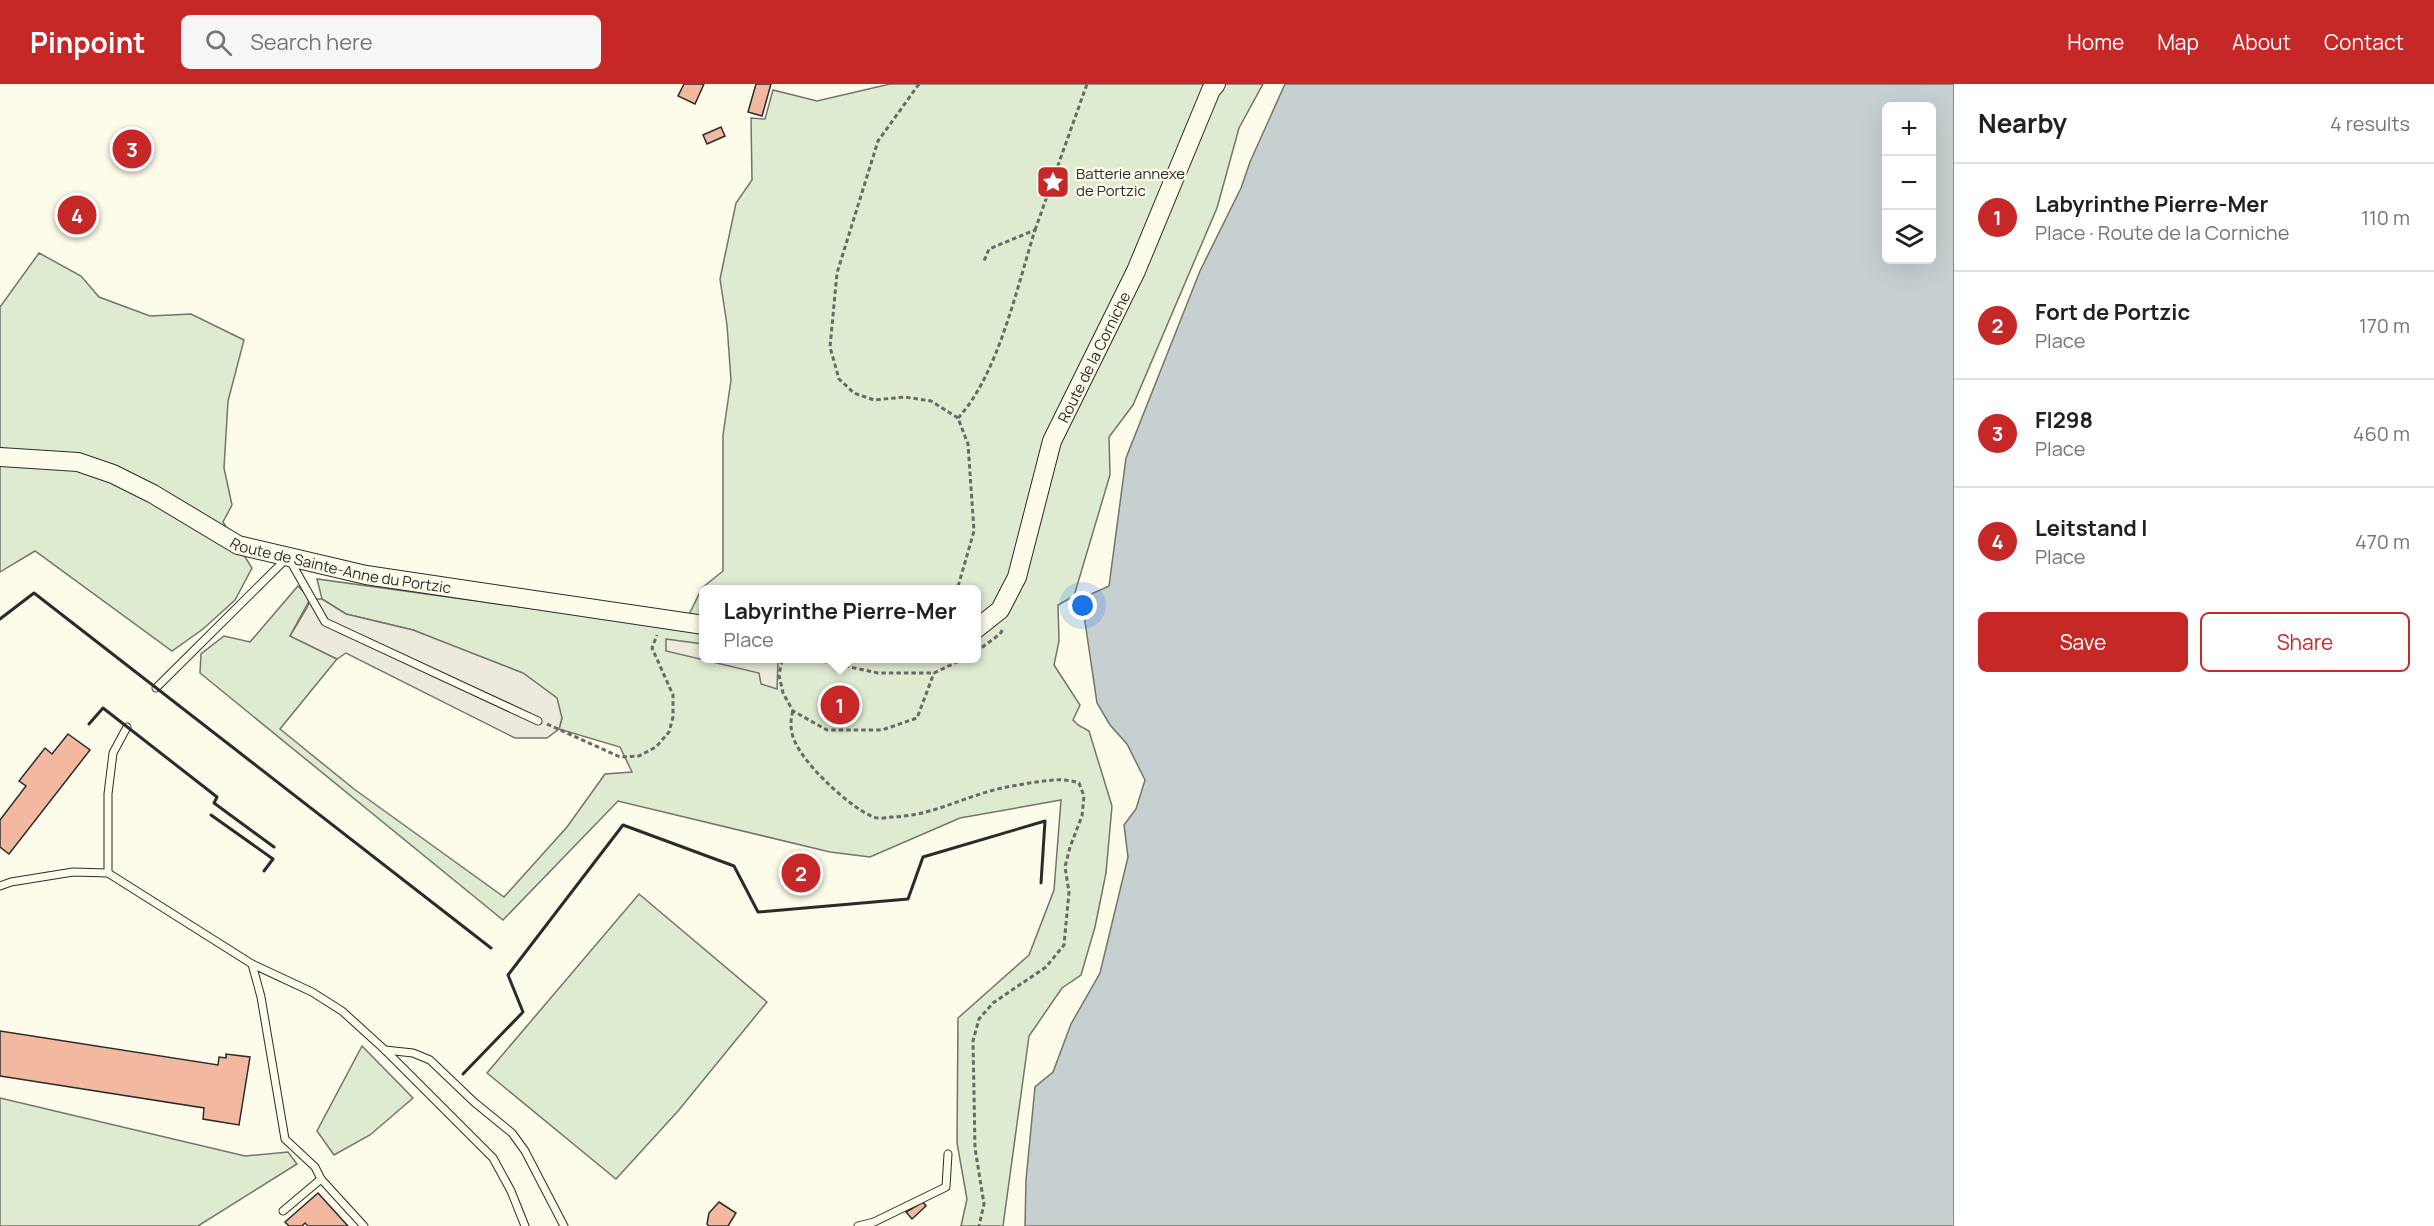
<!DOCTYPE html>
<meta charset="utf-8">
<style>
body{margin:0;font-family:Manrope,sans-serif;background:#f6f6f6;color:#202124}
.controls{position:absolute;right:18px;top:18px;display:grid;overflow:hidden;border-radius:9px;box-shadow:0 6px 24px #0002}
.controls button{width:54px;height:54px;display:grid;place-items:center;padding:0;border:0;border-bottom:2px solid #e0e0e0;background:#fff;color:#202124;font:30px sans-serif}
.you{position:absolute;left:1083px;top:522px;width:21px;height:21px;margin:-15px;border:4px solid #fff;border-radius:50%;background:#1a73e8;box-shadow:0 0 0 9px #1a73e833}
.badge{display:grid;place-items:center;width:39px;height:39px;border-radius:50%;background:#c62828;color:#fff;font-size:20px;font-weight:700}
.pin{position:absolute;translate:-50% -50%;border:3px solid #fff;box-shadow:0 2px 6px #0006}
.popup{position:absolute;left:699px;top:501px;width:282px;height:78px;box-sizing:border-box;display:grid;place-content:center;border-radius:9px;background:#fff;filter:drop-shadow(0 2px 4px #0005);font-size:20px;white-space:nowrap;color:#757577}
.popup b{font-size:22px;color:#202124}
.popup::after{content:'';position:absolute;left:50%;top:100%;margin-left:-12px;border:12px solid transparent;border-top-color:#fff}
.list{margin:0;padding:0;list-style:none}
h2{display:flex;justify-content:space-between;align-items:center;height:78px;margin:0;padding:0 24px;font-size:26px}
h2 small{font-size:20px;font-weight:400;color:#757577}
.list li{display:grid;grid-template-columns:39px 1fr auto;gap:18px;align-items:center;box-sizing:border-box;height:108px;padding:0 24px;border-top:2px solid #e0e0e0}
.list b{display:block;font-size:22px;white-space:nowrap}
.list p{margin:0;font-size:20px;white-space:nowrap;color:#757577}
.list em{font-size:20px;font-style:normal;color:#757577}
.actions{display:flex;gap:12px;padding:18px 24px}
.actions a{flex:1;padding:14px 0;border:2px solid #c62828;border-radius:9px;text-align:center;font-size:21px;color:#c62828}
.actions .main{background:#c62828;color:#fff}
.icon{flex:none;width:33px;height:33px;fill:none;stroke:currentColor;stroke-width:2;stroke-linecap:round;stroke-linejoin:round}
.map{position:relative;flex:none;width:1954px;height:1142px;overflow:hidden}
header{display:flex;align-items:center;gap:36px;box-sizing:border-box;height:84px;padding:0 30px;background:#c62828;color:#fff}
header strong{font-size:28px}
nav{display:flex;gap:33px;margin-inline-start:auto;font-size:21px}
.search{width:420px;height:54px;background:#f6f6f6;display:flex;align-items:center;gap:15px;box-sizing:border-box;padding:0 21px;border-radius:9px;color:#757577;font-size:22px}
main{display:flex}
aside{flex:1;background:#fff}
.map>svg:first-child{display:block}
.green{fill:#deebd1;stroke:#74746e;stroke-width:1.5;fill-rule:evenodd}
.parking{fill:#eceadb;stroke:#74746e;stroke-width:1.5}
.water{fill:#c7d0d0;stroke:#74746e;stroke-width:1.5;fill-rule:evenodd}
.building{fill:#f2b8a0;stroke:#2b2b2b;stroke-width:1.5}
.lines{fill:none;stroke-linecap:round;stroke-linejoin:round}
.service-casing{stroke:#2b2b2b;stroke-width:9}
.tertiary-casing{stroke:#2b2b2b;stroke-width:20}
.path{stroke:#6a6964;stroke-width:3;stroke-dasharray:4.5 3;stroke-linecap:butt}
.service{stroke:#fdfbea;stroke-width:7}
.tertiary{stroke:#fdfbea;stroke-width:18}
.wall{stroke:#2b2b2b;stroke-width:3}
.labels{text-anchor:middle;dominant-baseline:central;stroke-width:4.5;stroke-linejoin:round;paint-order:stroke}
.poi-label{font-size:15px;fill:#2b2b2b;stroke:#fdfbea;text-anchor:start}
.street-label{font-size:15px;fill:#2b2b2b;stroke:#fdfbea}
</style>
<header>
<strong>Pinpoint</strong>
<div class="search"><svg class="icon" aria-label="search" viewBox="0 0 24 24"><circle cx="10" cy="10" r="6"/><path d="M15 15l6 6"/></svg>Search here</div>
<nav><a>Home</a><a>Map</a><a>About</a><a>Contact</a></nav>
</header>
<main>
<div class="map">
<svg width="1954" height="1142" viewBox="0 0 1954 1142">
<rect width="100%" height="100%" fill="#fdfbea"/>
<g class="green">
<path d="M890,0H1263L1239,44L1217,124L1133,321L1109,353L1110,391L1074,512L1058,521L1059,557L1054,581L1080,621L1073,636L1078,641L1089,647L1112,722L1106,789L1095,843L1081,891L1062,904L1029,952L1003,1142H961L967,1115L957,1059L958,934L1029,871L1054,806L1061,716L960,734L870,773L830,768L618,717L503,836L200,589L201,570L224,552L250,558L298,502L310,515L290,552L337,575L280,645L354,705L504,813L567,743L605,690L632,688L620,663L559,645L562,634L461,566L413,546L346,530L322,515L317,495L682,545L702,504L723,487V351L731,296L727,241L720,195L736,119L752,96L751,34L765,35L773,6L817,17ZM704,506H976V574H704Z"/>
<path d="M39,169L81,192L99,213L150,232L191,230L244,256L228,317L224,384L232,421L223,438L252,484L235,516L203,545L172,567L35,467L0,488V223Z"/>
<path d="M639,810L767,918L678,1027L616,1095L487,989Z"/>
<path d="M362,962L413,1014L370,1051L334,1071L317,1047Z"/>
<path d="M0,1014L245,1072L288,1068L297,1080L198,1142H0Z"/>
</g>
<g class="parking">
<path d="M310,515H322L346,530L413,546L523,589L557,614L562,634L559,645L547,654H515L346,569L337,575L290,552L308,522Z"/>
<path d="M666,555L703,560L704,574L778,575L777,605L761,600L759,589L666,567Z"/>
</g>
<path class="water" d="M1285,0H1954V1142H1025L1026,1096L1035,1003L1053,988L1071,940L1100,889L1128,773L1124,741L1136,725L1145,696L1127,660L1110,641L1097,619L1084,531L1089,511L1109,502L1126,374L1200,187L1241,104L1250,78ZM1886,22H1932V176H1886Z"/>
<g class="building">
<path d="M684,0H704L695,20L678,12Z"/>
<path d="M756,0H771L762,32L748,28Z"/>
<path d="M721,43L725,52L707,60L703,51Z"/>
<path d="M78,123L86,135L76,141L69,128Z"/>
<path d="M68,650L90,666L9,770L0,763V736L26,702L19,697L45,664L52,670Z"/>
<path d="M0,947L218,981L219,973L226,974V970L250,973L239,1041L203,1035L204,1024L0,992Z"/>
<path d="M318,1109L348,1142H308L305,1139L302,1142H289L285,1138Z"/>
<path d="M719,1118L736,1129L728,1142H709L707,1140L709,1129Z"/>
<path d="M923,1118L926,1122L912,1135L906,1128Z"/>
</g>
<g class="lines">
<defs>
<g id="service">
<path d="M156,604L288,473L325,538L538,637"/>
<path d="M108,789V710L113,669L127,643"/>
<path d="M0,802L11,798L73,788L108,789L252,880L312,908L342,927L385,966L493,1074L511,1107L525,1142"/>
<path d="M252,880L261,913L285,1055L315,1083L321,1095L364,1142"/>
<path d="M385,966L413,969L430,976L474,1018L512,1049L525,1067L564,1142"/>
<path d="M283,1127L321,1095"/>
<path d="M858,1142L874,1138L946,1103L948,1070"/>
</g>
<g id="tertiary">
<path id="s1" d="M0,373L78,378L113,390L153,410L238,461L366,491L704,541"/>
<path id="s2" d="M976,545L1000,526L1017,493L1052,357L1136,187L1211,6L1216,0"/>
</g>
</defs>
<use href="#service" class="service-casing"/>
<use href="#tertiary" class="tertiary-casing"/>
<g class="path">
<path d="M919,0L878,57L837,189L830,263L839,295L854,309L874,316L905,313L931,317L958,334L968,360L974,447L957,506"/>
<path d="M1035,146L1087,0"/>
<path d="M958,334C998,291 1017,203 1035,146L989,165L984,177"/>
<path d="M976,568L1000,550L1003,545"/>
<path d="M808,574L878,589H934L965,574"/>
<path d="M782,576L779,591L783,609L793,627L827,646H882L917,634L934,589"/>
<path d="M793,627C786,650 798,666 813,684C827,700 853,724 873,733C878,735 886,734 891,733C933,732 962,713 1002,704C1011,702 1020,701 1029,699C1046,697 1062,693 1079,699L1084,712L1082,732L1070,763L1065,783L1069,808L1064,861L1046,883L993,919L979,935L973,957L975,1064L984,1120L979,1142"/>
<path d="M547,640L620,673L639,672L656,663L669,648L673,633V611L652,564L657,551"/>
</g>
<use href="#service" class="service"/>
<use href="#tertiary" class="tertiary"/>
<g class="wall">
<circle cx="132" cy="65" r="13"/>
<path d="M0,535L34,509L491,864"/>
<path d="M89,640L103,624L217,713L214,719L274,763"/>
<path d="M211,731L273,775L264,787"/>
<path d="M463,990L523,928L508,891L623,741L734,782L758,828L908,815L923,773L1045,737L1041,799"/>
</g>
</g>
<defs>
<symbol id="sight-square" viewBox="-11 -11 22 22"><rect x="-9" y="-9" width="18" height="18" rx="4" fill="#c62828" stroke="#fdfbea"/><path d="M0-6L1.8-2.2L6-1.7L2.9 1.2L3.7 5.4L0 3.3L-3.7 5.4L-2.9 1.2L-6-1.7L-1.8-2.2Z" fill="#fff"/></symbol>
</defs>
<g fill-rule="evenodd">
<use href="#sight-square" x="1034" y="79" width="38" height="38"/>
</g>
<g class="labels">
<g class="poi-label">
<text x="1076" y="89">Batterie annexe<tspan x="1076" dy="17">de Portzic</tspan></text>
</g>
<g class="street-label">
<text stroke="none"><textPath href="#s2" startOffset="302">Route de la Corniche</textPath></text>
<text stroke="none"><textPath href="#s1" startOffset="364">Route de Sainte-Anne du Portzic</textPath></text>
</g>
</g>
</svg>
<div class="controls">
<button>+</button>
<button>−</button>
<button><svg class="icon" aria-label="layers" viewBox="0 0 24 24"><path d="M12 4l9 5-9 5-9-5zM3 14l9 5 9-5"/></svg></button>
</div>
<div class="you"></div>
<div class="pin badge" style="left:840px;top:621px">1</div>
<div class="popup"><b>Labyrinthe Pierre-Mer</b>Place</div>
<div class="pin badge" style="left:801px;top:789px">2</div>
<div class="pin badge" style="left:132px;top:65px">3</div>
<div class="pin badge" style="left:77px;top:131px">4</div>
</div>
<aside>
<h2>Nearby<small>4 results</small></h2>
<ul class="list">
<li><span class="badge">1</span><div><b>Labyrinthe Pierre-Mer</b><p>Place · Route de la Corniche</p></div><em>110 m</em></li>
<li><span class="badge">2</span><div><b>Fort de Portzic</b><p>Place</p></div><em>170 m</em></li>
<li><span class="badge">3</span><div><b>Fl298</b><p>Place</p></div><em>460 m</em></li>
<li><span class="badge">4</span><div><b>Leitstand I</b><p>Place</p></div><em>470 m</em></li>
</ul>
<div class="actions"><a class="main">Save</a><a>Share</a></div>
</aside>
</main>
